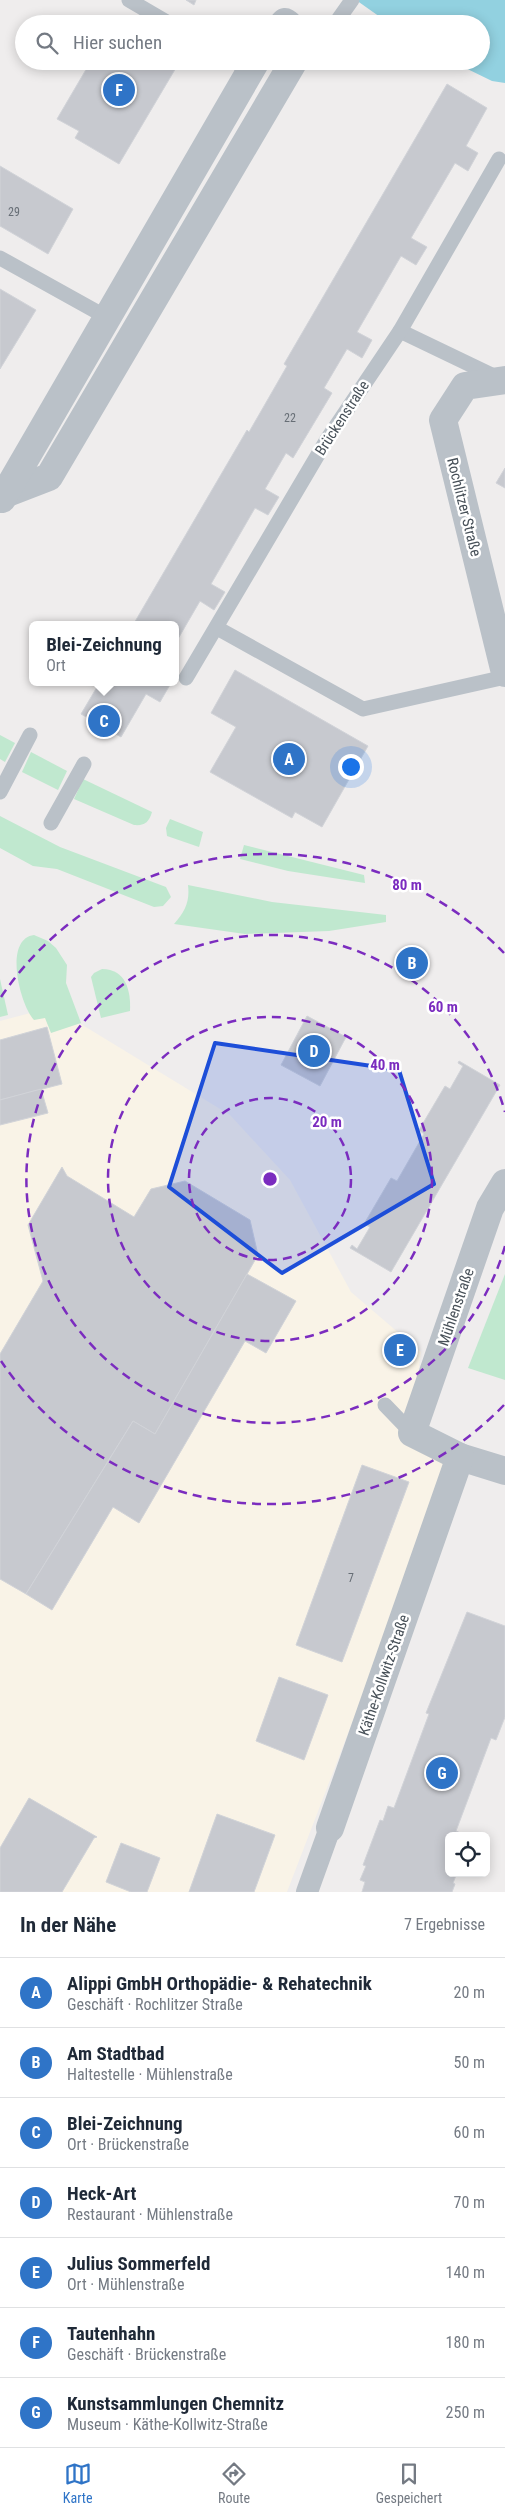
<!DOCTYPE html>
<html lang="de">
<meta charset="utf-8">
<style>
body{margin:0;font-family:"Roboto Condensed",sans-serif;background:#f2f2f3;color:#1f2937}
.controls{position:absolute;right:15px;bottom:15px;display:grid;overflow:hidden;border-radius:8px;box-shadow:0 2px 12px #0003}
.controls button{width:45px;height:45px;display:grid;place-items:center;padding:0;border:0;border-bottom:1px solid #e0e1e3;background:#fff;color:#1f2937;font:25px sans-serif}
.you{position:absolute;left:350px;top:766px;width:18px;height:18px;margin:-12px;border:4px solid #fff;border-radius:50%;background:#1a73e8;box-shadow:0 0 0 8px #1a73e833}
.badge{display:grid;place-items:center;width:32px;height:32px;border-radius:50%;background:#2f74c7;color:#fff;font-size:16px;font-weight:700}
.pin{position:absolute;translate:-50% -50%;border:2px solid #fff;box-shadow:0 1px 5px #0006}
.popup{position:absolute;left:29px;top:621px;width:150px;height:65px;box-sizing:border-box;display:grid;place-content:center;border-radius:8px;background:#fff;filter:drop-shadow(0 1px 4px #0005);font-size:16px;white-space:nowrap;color:#747a83}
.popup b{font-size:19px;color:#1f2937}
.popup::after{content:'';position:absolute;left:50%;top:100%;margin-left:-10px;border:10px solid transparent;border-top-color:#fff}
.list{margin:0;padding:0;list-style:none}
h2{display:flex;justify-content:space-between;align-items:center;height:65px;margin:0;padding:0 20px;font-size:21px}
h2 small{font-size:16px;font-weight:400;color:#747a83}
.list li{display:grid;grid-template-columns:32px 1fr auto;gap:15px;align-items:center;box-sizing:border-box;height:70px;padding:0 20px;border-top:1px solid #e0e1e3}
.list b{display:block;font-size:19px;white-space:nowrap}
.list p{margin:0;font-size:16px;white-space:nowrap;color:#747a83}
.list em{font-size:16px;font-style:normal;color:#747a83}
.icon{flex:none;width:28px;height:28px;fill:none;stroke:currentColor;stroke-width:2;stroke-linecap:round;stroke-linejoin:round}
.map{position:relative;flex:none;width:505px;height:1892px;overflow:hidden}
.search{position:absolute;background:#fff;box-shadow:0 2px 12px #0003;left:15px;right:15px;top:15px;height:55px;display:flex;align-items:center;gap:12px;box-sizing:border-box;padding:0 18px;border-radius:28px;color:#747a83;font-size:19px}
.sheet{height:555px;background:#fff}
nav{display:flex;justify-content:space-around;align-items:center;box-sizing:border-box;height:70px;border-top:1px solid #e0e1e3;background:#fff;font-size:14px;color:#747a83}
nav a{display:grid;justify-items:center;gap:2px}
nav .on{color:#2f74c7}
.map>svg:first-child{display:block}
.commercial{fill:#f9f3e7}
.green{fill:#c0e8cf}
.water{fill:#92d1e0}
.building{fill:#c7c9cf;stroke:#d1d3d8}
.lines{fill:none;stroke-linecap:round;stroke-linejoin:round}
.service{stroke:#bac1c8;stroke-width:15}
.pedestrian{stroke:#bac1c8;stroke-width:22}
.minor{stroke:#bac1c8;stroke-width:28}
.marked{fill:#1d4ed8;fill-opacity:0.2;stroke:#1d4ed8;stroke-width:4;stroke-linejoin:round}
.ring{fill:none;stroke:#7b2cbf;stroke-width:2.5;stroke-dasharray:9 6}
.labels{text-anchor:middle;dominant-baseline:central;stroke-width:5;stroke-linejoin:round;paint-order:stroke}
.number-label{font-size:12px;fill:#676e76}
.street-label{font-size:15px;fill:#475058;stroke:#fff}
.centre{fill:#7b2cbf;stroke:#fff;stroke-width:2.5}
.ring-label{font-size:15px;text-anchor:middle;font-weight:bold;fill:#7b2cbf;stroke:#fff;stroke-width:5;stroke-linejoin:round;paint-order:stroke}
</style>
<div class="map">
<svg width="505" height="1892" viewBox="0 0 505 1892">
<rect width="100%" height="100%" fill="#efeded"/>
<path class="commercial" d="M53,1007L230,1115L290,1180L351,1292L421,1352L410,1430L456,1452L287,1892H0V1021Z"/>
<g class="green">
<path d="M0,735L15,743L5,762L0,759Z"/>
<path d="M31,752L67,771L58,790L22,772Z"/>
<path d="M83,779L152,812C149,822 145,826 134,825L74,799Z"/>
<path d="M0,816L60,847L166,887L171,897L163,906L154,907L57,869L33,866L0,848Z"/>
<path d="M170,819L203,832L199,847L167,836L166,828Z"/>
<path d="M244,845L364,875L365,883L288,871L240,859Z"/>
<path d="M188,885L272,902L386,915V922L329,931L245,934L174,924C185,911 190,902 188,885Z"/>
<path d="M34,935L48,941L56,948L67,965L66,983L81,1023L51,1033L45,1018L34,1020C20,1005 3,939 34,935Z"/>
<path d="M102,969C126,969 131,991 130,1011L101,1018L91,977L94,973Z"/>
<path d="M0,979L8,1015L0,1017Z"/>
<path d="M505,1274V1380L468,1368Z"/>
</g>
<path class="water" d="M356,0H505V83L492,81L451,61H481V24H390Z"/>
<g class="building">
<path d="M186,0H196L194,5Z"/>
<path d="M91,61H180L119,164L75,138L79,131L57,119Z"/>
<path d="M447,84L487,108L466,146L478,153L468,171L455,163L411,238L427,247L416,265L401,256L357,332L372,340L362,358L347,349L324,388L332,393L293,458L286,453L265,489L279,497L268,515L255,508L211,584L225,592L214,610L200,601L175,644V625H133L247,430L249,432L264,406L287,366L284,364Z"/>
<path d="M0,166L73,209L48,254L0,226Z"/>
<path d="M0,289L36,310L0,369Z"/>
<path d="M505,468V488L496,483Z"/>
<path d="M235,670L368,746L322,827L295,812L292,818L210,772L236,727L211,713Z"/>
<path d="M100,682H170L171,683L160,702L146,694L121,737L81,714Z"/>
<path d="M307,1016L346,1037L320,1086L281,1065Z"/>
<path d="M47,1027L62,1084L0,1100V1040Z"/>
<path d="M459,1061L500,1085L391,1272L350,1248L352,1245L357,1249L370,1227L364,1224L391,1178L397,1181L424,1134L419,1130L445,1086L450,1089L463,1066L458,1063Z"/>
<path d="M41,1089L48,1113L0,1125V1100Z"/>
<path d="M62,1167L67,1176L134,1217L151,1189L185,1181L250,1220L258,1255L155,1434L133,1421L26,1594L0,1579V1354L43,1281L28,1225Z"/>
<path d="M247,1274L296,1301L266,1353L245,1341L139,1523L113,1507L52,1610L26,1594L133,1421L155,1434Z"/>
<path d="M362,1465L409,1482L342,1662L296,1645Z"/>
<path d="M467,1612L505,1626V1717L496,1740L491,1738L456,1831L467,1836H449V1873H457L453,1883L455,1884L452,1892H362L365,1882L360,1880L366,1866L363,1865L380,1820L383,1821L388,1806L394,1808L429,1714L426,1713Z"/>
<path d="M279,1677L328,1695L304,1760L256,1741Z"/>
<path d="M29,1798L97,1837L94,1838L62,1892H0V1848Z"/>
<path d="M217,1814L275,1835L254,1892H189Z"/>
<path d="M121,1843L160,1858L147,1892H131L106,1882Z"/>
</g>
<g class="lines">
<g class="service">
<path d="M129,0L170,24"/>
<path d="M335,24L352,0"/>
<path d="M233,61L249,70"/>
<path d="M0,258L108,318"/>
<path d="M400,331L500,379"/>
<path d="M217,628L363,709L505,677"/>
<path d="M186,678L326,441L400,331L499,159"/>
<path d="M0,792L30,735"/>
<path d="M51,823L84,764"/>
<path d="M385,1405L412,1433"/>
</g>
<path class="pedestrian" d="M307,1892L330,1828"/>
<g class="minor">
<path d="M283,24L285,22L288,24"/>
<path d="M505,380L465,386L443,420L505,673"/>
<path d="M5,494L49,477L294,61"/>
<path d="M2,499L256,61"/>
<path d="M505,1183L490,1208L412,1433L460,1457L505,1471"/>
<path d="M330,1828L460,1457"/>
</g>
</g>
<path class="marked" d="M215,1043L399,1070L434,1184L282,1273L169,1187Z"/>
<g class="ring">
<circle cx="270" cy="1179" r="81"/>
<circle cx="270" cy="1179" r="162"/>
<path d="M505 1246A244 244 0 1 1 505 1112"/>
<path d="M504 1405A325 325 0 0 1 1 1361M1 997A325 325 0 0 1 504 953"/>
</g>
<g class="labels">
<g class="number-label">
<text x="14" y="212">29</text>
<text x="290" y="418">22</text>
<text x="351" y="1578">7</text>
</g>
<g class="street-label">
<text transform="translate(342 418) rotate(-57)">Brückenstraße</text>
<text transform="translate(464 507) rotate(76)">Rochlitzer Straße</text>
<text transform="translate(456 1307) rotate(-71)">Mühlenstraße</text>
<text transform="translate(384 1675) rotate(-71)">Käthe-Kollwitz-Straße</text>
</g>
</g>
<circle cx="270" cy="1179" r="8" class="centre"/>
<g class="ring-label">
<text x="407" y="890">80 m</text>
<text x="443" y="1012">60 m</text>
<text x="385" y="1070">40 m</text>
<text x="327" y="1127">20 m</text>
</g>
</svg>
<div class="controls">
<button><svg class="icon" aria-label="locate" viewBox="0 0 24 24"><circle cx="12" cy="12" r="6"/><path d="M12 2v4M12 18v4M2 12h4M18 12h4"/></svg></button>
</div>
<div class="you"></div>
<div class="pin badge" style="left:289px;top:759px">A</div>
<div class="pin badge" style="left:412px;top:963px">B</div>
<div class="pin badge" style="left:104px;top:721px">C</div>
<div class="popup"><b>Blei-Zeichnung</b>Ort</div>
<div class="pin badge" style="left:314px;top:1051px">D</div>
<div class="pin badge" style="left:400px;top:1350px">E</div>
<div class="pin badge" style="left:119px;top:90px">F</div>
<div class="pin badge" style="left:442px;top:1773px">G</div>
<div class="search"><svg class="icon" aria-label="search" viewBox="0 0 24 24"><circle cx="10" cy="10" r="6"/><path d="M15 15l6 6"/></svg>Hier suchen</div>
</div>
<section class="sheet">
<h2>In der Nähe<small>7 Ergebnisse</small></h2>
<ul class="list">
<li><span class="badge">A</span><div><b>Alippi GmbH Orthopädie- &amp; Rehatechnik</b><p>Geschäft · Rochlitzer Straße</p></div><em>20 m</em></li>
<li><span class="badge">B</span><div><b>Am Stadtbad</b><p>Haltestelle · Mühlenstraße</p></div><em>50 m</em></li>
<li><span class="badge">C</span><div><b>Blei-Zeichnung</b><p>Ort · Brückenstraße</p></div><em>60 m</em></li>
<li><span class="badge">D</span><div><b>Heck-Art</b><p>Restaurant · Mühlenstraße</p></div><em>70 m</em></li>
<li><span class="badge">E</span><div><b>Julius Sommerfeld</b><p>Ort · Mühlenstraße</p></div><em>140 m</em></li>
<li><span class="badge">F</span><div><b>Tautenhahn</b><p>Geschäft · Brückenstraße</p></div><em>180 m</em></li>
<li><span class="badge">G</span><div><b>Kunstsammlungen Chemnitz</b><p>Museum · Käthe-Kollwitz-Straße</p></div><em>250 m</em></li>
</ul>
</section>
<nav>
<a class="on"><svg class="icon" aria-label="map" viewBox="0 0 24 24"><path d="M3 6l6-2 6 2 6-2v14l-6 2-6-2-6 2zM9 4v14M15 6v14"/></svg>Karte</a>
<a><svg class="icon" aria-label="directions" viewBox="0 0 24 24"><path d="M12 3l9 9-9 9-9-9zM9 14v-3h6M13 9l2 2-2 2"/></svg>Route</a>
<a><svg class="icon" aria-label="saved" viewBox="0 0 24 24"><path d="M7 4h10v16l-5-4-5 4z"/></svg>Gespeichert</a>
</nav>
